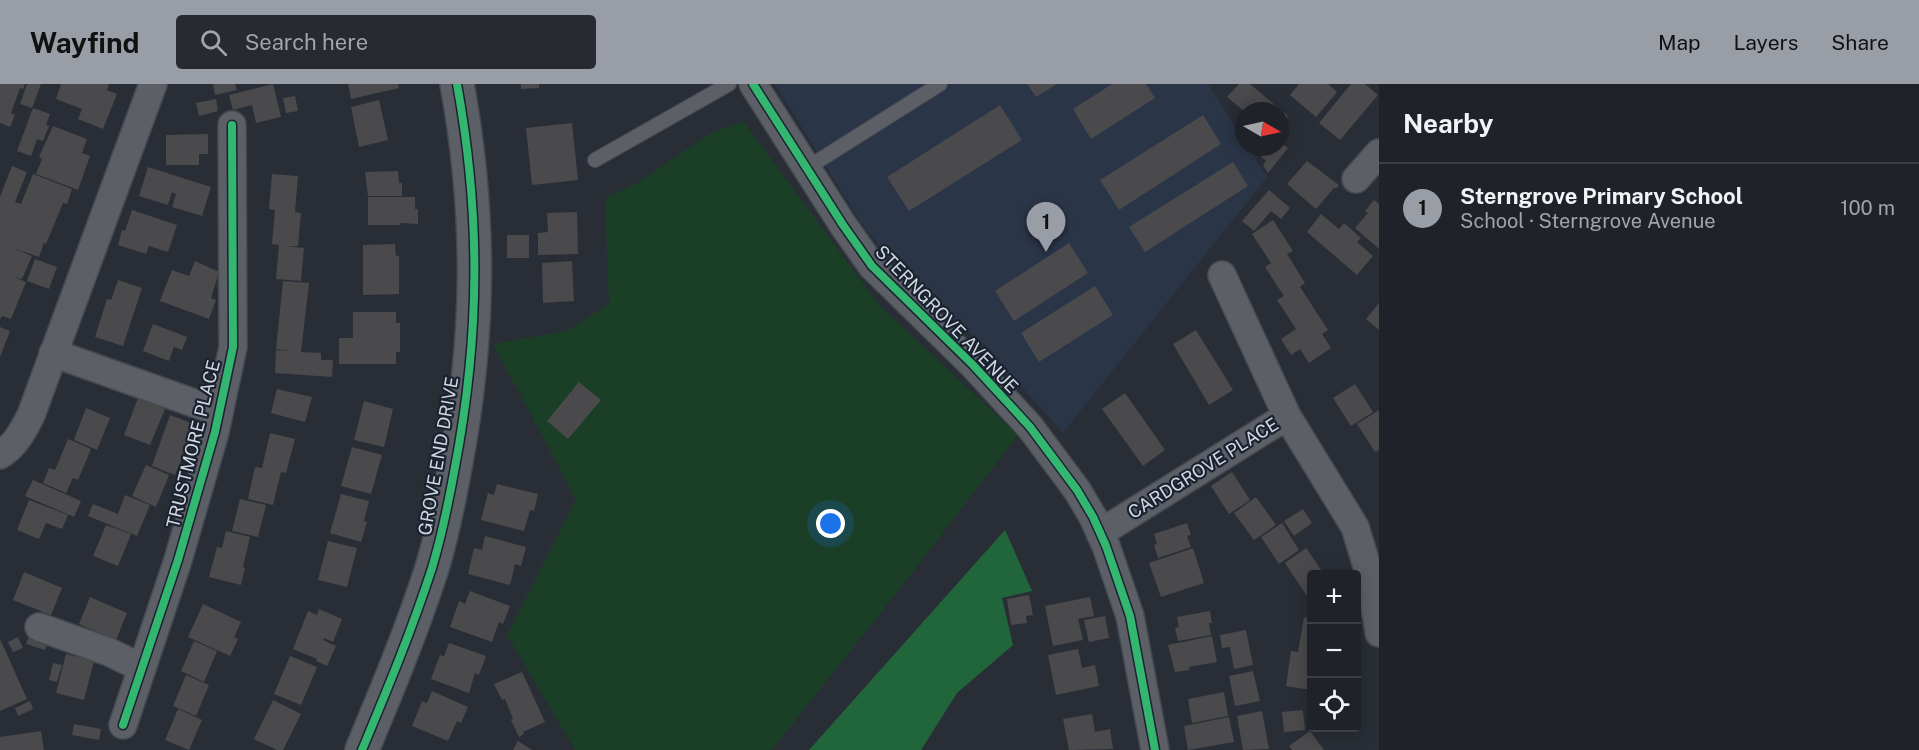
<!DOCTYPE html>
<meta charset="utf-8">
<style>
body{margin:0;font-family:"Public Sans",sans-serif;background:#272a30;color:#f1f3f6}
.controls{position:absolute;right:18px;bottom:18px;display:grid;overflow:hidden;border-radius:6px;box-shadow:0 3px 15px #0003}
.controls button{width:54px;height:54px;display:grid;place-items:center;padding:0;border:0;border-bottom:2px solid #3c3f45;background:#1f2228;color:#f1f3f6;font:30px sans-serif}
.compass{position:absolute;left:1235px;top:18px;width:54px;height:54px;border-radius:50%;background:#1f2228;box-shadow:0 3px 15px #0003;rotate:99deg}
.you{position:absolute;left:831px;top:440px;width:21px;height:21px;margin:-15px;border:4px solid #fff;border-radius:50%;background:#1a73e8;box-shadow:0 0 0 9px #1a73e833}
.badge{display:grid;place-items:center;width:39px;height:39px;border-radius:50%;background:#989da6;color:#111;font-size:20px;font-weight:700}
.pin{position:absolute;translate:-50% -50px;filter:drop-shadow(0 2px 3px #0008)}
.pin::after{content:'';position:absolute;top:32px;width:21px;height:18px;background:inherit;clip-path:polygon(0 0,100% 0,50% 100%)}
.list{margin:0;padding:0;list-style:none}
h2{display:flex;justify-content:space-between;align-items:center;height:78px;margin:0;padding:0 24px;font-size:26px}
h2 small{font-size:20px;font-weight:400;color:#a1a4a8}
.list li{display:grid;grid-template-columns:39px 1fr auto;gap:18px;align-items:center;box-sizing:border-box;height:90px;padding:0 24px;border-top:2px solid #3c3f45}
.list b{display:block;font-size:22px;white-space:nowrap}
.list p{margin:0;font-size:20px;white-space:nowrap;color:#a1a4a8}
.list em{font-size:20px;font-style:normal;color:#a1a4a8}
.icon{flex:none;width:33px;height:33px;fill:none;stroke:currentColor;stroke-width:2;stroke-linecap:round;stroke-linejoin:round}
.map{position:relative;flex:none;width:1379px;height:666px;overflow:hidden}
header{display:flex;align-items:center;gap:36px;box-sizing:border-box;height:84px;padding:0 30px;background:#989da6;color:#111}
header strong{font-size:28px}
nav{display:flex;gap:33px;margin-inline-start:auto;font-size:21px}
.search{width:420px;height:54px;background:#272a30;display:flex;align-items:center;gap:15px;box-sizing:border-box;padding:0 21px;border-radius:6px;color:#a1a4a8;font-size:22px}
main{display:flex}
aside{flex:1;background:#1f2228}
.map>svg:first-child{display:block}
.built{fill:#2b3548}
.green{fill:#1b3e27}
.forest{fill:#21663b}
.building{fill:#4a494c}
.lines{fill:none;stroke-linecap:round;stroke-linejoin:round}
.lane-casing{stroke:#454950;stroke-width:16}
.street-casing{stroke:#454950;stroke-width:30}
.secondary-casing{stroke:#454950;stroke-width:36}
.lane{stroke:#5c5f66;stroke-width:14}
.street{stroke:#5c5f66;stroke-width:27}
.secondary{stroke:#5c5f66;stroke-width:33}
.cycleway-casing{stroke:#1b2331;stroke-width:11}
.cycleway{stroke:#33b770;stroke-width:8}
.labels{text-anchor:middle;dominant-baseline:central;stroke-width:4.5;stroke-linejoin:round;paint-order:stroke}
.street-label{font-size:18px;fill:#d3d9e2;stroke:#1b2331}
</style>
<header>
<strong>Wayfind</strong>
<div class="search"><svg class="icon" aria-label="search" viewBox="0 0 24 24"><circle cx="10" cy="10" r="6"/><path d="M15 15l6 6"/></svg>Search here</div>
<nav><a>Map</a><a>Layers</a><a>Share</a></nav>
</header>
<main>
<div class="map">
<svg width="1379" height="666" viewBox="0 0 1379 666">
<rect width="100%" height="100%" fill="#292e36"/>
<path class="built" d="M775,0H1208L1244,56V63H1248L1267,93L1063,349L985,261L908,199L859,136Z"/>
<path class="green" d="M743,37L879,221L1018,351L899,506L772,666H575L507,551L576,415L493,260L567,247L609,220L605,114L635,100L711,49Z"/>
<path class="forest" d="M1005,446L1032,507L1002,514L1013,561L957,609L921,666H809Z"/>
<g class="building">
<path d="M0,0H25L23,5L20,4L11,29L15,31L10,43L0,39Z"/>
<path d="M27,0H41L32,24L20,20Z"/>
<path d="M61,0H109L107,6L117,10L103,45L78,35L82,25L56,15Z"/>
<path d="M213,0H235L237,6L215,11Z"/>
<path d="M273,0L281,33L256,39L252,21L233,26L229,11Z"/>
<path d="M348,0H398L399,4L351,15Z"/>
<path d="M521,0H539V4L521,5Z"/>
<path d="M1027,0H1057L1036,13Z"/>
<path d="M1112,0H1146L1155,14L1091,55L1073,25Z"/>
<path d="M1239,0H1250L1288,32L1280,42V27H1244L1227,13Z"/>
<path d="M1299,0H1328L1337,8L1316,33L1290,11Z"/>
<path d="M1351,0H1365L1378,11L1340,56L1319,39Z"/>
<path d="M295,12L298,27L286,29L283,14Z"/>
<path d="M216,15L218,27L199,32L196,19Z"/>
<path d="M379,16L388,56L359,63L351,23Z"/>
<path d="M1000,21L1022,56L909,127L887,93Z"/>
<path d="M33,24L50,30L46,41L49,42L43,57L37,55L31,72L17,67Z"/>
<path d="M1203,31L1221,60L1119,126L1100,96Z"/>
<path d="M572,39L578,96L532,101L526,44Z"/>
<path d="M53,42L87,55L82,69L90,72L78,106L36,90L42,75L39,73Z"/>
<path d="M208,50V70H199V81H166V51Z"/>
<path d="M1280,58L1288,64L1268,89L1263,81L1266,77L1258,70L1264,63H1280Z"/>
<path d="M1307,77L1339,101L1337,104H1334L1316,125L1287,100Z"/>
<path d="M1233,78L1248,102L1145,168L1129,143Z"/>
<path d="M12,82L27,88L15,118L21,120L33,90L72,105L67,120L63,119L46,160L44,159L39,173L11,163L32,172L22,195L14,193L26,198L11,235L2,232L0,236V113Z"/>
<path d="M148,83L211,103L202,132L172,123L176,110L172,108L168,121L139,112Z"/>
<path d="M398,87L399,99H402V112H368L365,88Z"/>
<path d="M272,90L298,92L295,128L301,129L298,162H286L304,164L301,197L276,195L279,161L272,160L275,126L269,125Z"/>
<path d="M1269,106L1290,124L1281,135L1271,127L1254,147L1242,137Z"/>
<path d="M368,113H415V125H418V140L400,139V141H368Z"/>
<path d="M1374,116L1379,120V165L1355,144L1368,129L1365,127Z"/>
<path d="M132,126L177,141L168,168L149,162L146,170L118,161L122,146L125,147Z"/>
<path d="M577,128L578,170L538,171V149L548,148L547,129Z"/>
<path d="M1321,130L1339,145L1344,139L1361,154L1357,158L1373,172L1357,191L1307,148Z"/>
<path d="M1273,136L1293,167L1287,170L1305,199L1300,203L1328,246L1322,250L1331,264L1309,279L1300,265L1291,271L1281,255L1296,245L1277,216L1284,212L1265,183L1271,179L1252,150Z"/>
<rect x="507" y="151" width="22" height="23"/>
<path d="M1069,159L1088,189L1014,237L995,207Z"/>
<path d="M395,160L396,172H399V210L363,211V161Z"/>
<path d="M35,175L57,183L49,205L27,197Z"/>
<path d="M195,177L219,188L211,214L216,216L209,235L160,217L172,186L189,192Z"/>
<path d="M572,177L574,217L543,219L542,179Z"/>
<path d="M118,196L142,204L123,262L95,253L107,215L111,216Z"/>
<path d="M283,197L309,199L301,268L321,269V276H333L332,293L275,289L276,266L293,267L276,265Z"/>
<path d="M1095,202L1113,231L1039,278L1021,249Z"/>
<path d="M1379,219V246L1366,235Z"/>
<path d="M353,228H396V239H400V268H396V280H339V254H353Z"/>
<path d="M153,240L187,253L182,266L174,263L169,277L143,267Z"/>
<path d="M0,243L10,247L0,273Z"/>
<path d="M1196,246L1233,306L1209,321L1173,260Z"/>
<path d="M579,298L601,316L568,355L547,337Z"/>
<path d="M1355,300L1373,328L1351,342L1333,314Z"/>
<path d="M277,305L312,313L305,338L271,329Z"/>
<path d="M1125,309L1165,366L1143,382L1102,325Z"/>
<path d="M138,314L165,325L150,361L124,351Z"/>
<path d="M364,317L393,325L384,363L354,356Z"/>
<path d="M86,324L110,334L97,366L74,356Z"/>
<path d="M1379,326V366L1375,368L1357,340Z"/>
<path d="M170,331L196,341L175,391L152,382Z"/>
<path d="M270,349L295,355L286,389L281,388L273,421L248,415L255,383L262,384Z"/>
<path d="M68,355L91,365L78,396L73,394L66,409L43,399L49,384L55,386Z"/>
<path d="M352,363L382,371L371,410L341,402Z"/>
<path d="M146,381L169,391L156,423L132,412Z"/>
<path d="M1232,388L1250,416L1229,430L1211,402Z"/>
<path d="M33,396L81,417L74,433L25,412Z"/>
<path d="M497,400L538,410L534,427L530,426L524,447L481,436L488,409L494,411Z"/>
<path d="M341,410L369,417L364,437L367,438L361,458L330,449Z"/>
<path d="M125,411L150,421L137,452L88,432L93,420L118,430Z"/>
<path d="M1256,413L1276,441L1254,456L1234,429Z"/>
<path d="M240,415L266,421L258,453L232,447Z"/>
<path d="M29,416L68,431L62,445L46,439L39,455L17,446Z"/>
<path d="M1303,425L1312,439L1294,452L1284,437Z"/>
<path d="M1187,439L1191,451L1187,452L1191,463L1158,474L1154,461L1157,460L1154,450Z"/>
<path d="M1282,439L1299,466L1279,480L1261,453Z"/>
<path d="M106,441L131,450L118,482L93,472Z"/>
<path d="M226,447L250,453L243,483L245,484L241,501L209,493L217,463L222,464Z"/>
<path d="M485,452L526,463L521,482L515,480L510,501L468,490L474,464L482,466Z"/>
<path d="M328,457L357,464L347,503L318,496Z"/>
<path d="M1193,464L1204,499L1161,513L1149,479Z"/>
<path d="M1306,464L1324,490H1311V518L1285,479Z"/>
<path d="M24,488L62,504L51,531L13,516Z"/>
<path d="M470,507L510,522L503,540L499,538L492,558L450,543L459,517L465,520Z"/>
<path d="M1029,511L1033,531L1026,532L1027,539L1011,541L1007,515Z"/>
<path d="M90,513L127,529L116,556L79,540Z"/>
<path d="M1090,513L1094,532L1078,535L1083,556L1053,562L1045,522Z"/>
<path d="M203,520L241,538L234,553L238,555L230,572L188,553Z"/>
<path d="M319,525L342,535L333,558L324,554L323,556L336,562L327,582L316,577L317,575L293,565L308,527L317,531Z"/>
<path d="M1210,527L1212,539H1209L1211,551L1178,557L1175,544L1179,543L1177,533Z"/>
<path d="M1105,532L1109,554L1089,558L1084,536Z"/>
<path d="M1304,533L1311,535V606L1286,602L1291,567L1298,568Z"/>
<path d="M1246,546L1253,581L1234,585L1230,563L1222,564L1220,551Z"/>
<path d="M29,552L48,558L45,566L26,560Z"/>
<path d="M1212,552L1217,578L1189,583L1190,586L1175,588L1168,561Z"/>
<path d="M18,553L23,564L13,568L8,558Z"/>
<path d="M0,555L27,615L0,627Z"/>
<path d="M194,557L217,567L204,598L181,587Z"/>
<path d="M449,559L486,572L479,591L475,589L469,609L431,595L440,571L444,572Z"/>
<path d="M1078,565L1082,584L1095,581L1099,602L1056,611L1048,571Z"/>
<path d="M66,570L94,577L84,616L56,609Z"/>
<path d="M290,572L317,583L301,621L274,610Z"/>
<path d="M53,579L62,581L57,598L49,596Z"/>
<path d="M1253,587L1260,617L1235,622L1229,592Z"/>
<path d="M522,588L545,638L523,648L524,650L519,653L511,636L513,635L505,615L502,616L494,600Z"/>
<path d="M186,591L209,601L196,632L173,622Z"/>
<path d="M432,607L468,623L461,639L457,637L448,657L412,642L422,617L427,619Z"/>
<path d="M1224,608L1228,632L1192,639L1188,615Z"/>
<path d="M273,616L301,630L283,666H277L254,655Z"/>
<path d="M30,617L33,625L18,632L15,624Z"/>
<path d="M178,625L202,636L189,666L165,656Z"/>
<path d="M1303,626L1305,646L1284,648L1282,628Z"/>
<path d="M1262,627L1269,665L1243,666L1237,632Z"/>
<path d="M1092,630L1095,648L1110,645L1113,665L1069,666L1063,635Z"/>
<path d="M1229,633L1234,658L1188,666L1184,642Z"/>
<path d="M74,640L101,645L99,656L72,651Z"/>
<path d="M41,647L44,666H0V653Z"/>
<path d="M1310,647L1324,666H1292L1289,662Z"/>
<path d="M518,657L532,666H513Z"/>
</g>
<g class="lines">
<defs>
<g id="lane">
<path d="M595,76L729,0"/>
<path d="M807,84L940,0"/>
</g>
<g id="street">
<path d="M753,0L843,141L872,182L973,281L1030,343L1077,406L1093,433L1106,462L1130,532L1155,666"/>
<path d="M1356,95L1379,69"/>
<path d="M1222,191L1287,332L1355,443L1370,492L1379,549"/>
<path d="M53,269L219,328"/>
<path d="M0,371C15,362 23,347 31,331L153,0"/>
<path d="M1100,449L1287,332"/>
<path d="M39,543L109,568L142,584"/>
<path d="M123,641L178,476L215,348L233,263L232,41"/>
</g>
<path id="secondary" d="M362,666C387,606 412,546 432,484C442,451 449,416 455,383C480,252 481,131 457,0"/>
</defs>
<use href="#lane" class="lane-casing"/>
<use href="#street" class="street-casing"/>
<use href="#secondary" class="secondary-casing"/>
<use href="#lane" class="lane"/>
<use href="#street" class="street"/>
<use href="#secondary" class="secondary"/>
<defs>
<g id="cycleway">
<path d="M753,0L843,141L872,182L973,281L1030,343L1077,406L1093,433L1106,462L1130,532L1155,666"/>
<path d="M123,641L178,476L215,348L233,263L232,41"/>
<path d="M362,666C387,606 412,546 432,484C442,451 449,416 455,383C480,252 481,131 457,0"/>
</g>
</defs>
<use href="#cycleway" class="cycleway-casing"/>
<use href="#cycleway" class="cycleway"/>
</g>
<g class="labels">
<g class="street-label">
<text transform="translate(947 235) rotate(46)">STERNGROVE AVENUE</text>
<text transform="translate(193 360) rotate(-76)">TRUSTMORE PLACE</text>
<text transform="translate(438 372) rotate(-80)">GROVE END DRIVE</text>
<text transform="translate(1203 384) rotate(-32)">CARDGROVE PLACE</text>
</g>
</g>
</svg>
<div class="controls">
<button>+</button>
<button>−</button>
<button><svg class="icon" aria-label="locate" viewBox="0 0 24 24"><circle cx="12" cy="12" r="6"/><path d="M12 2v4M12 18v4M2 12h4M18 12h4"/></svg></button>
</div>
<svg class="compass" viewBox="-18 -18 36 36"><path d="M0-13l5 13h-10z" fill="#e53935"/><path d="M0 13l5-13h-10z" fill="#a1a4a8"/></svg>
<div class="you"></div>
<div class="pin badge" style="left:1046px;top:168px">1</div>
</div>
<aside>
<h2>Nearby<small></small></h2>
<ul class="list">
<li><span class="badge">1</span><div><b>Sterngrove Primary School</b><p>School · Sterngrove Avenue</p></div><em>100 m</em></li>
</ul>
</aside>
</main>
